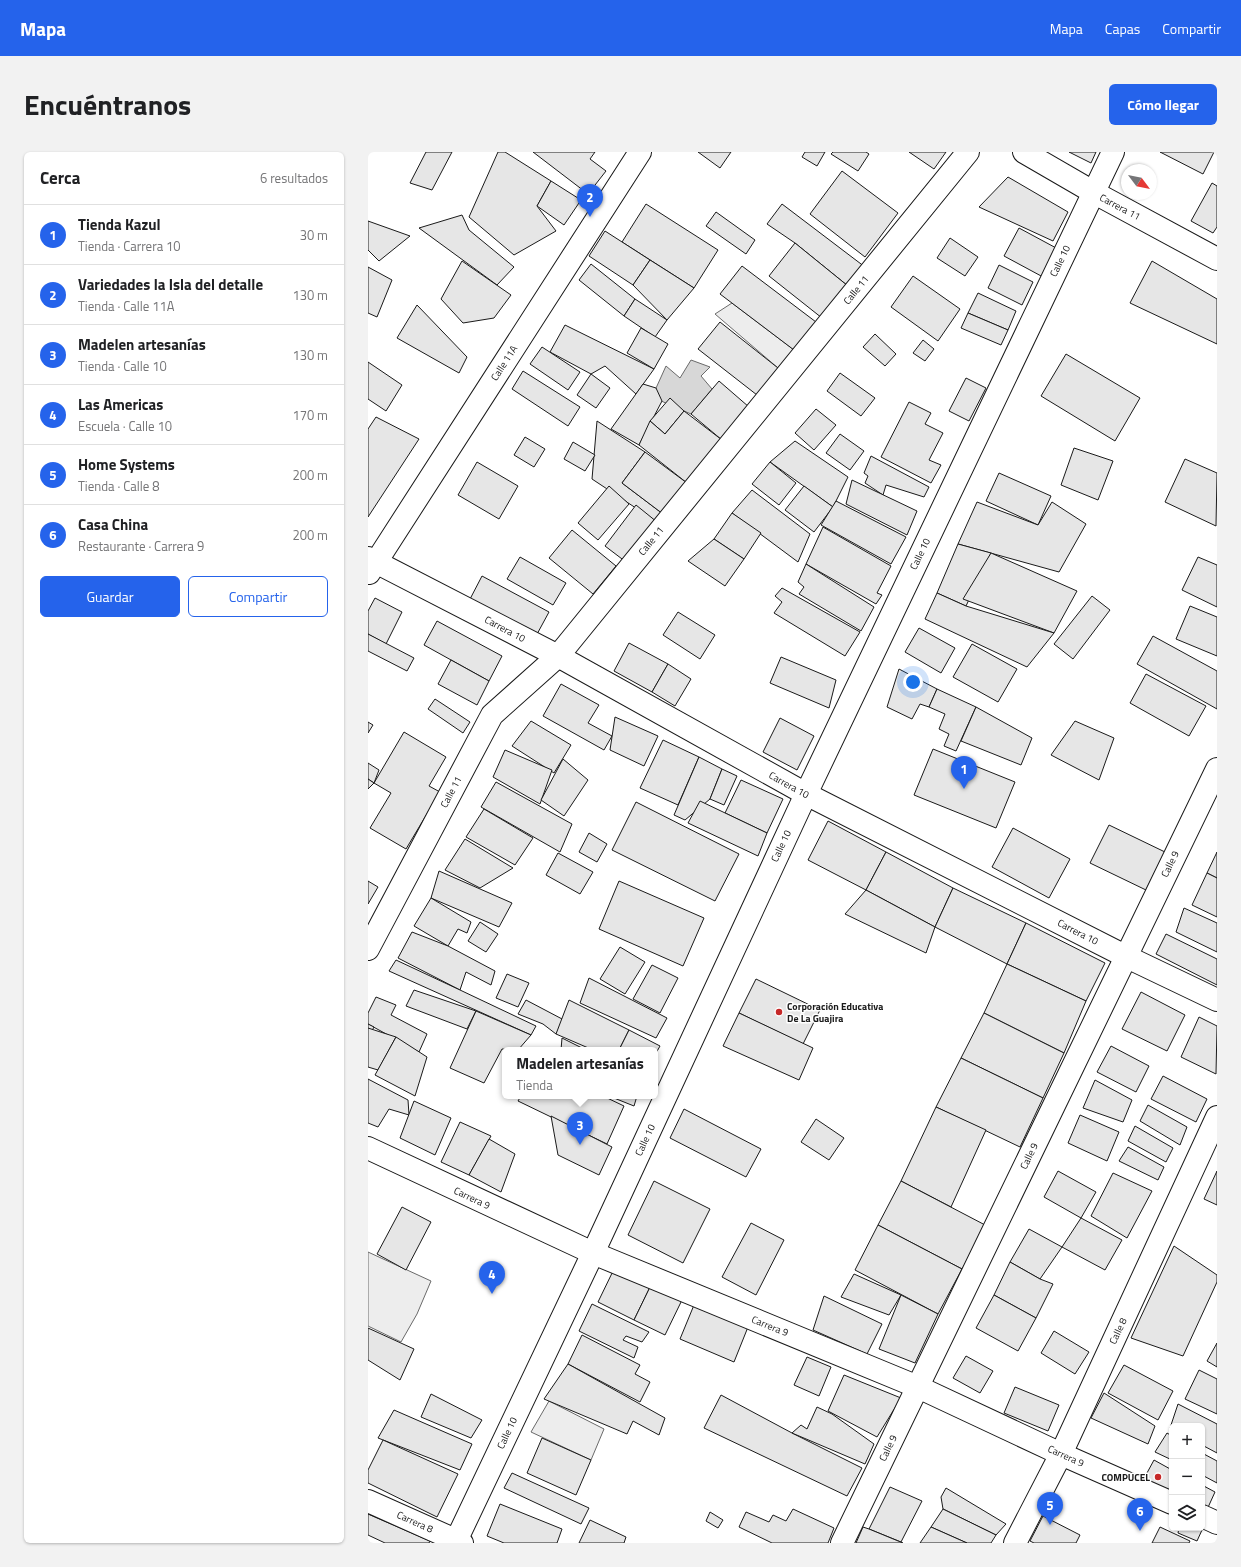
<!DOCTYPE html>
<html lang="es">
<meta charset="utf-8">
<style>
body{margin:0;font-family:"Titillium Web",sans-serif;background:#f2f2f2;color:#202124}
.controls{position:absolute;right:12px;bottom:12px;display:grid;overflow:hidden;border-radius:6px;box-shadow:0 1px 3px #0004}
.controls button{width:36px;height:36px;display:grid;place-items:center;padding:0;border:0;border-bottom:1px solid #e0e0e0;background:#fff;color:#202124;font:20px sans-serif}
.compass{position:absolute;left:753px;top:12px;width:36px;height:36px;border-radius:50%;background:#fff;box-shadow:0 1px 3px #0004;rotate:122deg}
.you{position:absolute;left:545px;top:530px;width:14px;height:14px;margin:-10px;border:3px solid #fff;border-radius:50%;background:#1a73e8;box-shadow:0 0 0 6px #1a73e833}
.badge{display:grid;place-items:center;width:26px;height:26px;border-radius:50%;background:#2563eb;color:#fff;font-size:13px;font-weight:700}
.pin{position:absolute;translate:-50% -33px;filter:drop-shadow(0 1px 2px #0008)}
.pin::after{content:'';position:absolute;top:21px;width:14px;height:12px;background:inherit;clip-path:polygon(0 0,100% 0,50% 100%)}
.popup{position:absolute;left:134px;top:895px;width:156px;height:52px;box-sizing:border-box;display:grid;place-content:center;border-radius:6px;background:#fff;filter:drop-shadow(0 1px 3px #0005);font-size:13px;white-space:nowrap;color:#757577}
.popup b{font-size:15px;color:#202124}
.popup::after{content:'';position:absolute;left:50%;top:100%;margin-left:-8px;border:8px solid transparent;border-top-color:#fff}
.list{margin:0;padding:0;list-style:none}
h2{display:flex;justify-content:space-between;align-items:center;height:52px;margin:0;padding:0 16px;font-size:17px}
h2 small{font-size:13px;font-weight:400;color:#757577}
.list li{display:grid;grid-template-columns:26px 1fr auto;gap:12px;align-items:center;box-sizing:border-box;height:60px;padding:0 16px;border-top:1px solid #e0e0e0}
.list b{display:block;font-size:15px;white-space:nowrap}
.list p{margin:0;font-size:13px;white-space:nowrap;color:#757577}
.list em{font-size:13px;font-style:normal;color:#757577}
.actions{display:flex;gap:8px;padding:12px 16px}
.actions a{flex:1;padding:9px 0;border:1px solid #2563eb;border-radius:6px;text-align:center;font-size:14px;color:#2563eb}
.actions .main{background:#2563eb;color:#fff}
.icon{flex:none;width:22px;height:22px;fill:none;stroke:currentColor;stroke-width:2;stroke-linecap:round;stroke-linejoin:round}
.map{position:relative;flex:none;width:849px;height:1391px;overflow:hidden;border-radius:6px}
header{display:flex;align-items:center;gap:24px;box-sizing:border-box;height:56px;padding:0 20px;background:#2563eb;color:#fff}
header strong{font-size:19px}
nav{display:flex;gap:22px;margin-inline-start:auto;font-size:14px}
.intro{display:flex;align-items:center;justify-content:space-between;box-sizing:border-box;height:96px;padding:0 24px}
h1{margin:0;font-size:28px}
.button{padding:10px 18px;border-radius:6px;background:#2563eb;color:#fff;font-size:14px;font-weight:700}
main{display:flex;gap:24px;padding:0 24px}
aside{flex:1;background:#fff;border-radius:6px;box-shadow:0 1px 3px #0004}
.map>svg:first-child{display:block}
.green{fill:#ededed;stroke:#6a6a6a}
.water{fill:#d7d7d7;stroke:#6a6a6a}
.building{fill:#e6e6e6;stroke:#1a1a1a}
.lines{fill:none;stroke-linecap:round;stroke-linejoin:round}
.street-casing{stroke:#1a1a1a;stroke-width:24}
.street{stroke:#fff;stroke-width:22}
.poi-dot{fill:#c62828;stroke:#fff;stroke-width:1.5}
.labels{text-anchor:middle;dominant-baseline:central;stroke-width:3;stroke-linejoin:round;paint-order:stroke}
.street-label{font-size:10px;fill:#1a1a1a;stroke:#fff}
.poi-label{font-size:10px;font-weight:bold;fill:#1a1a1a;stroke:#fff;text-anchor:start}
</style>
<header>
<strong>Mapa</strong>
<nav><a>Mapa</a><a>Capas</a><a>Compartir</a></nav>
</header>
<div class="intro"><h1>Encuéntranos</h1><a class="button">Cómo llegar</a></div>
<main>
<aside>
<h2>Cerca<small>6 resultados</small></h2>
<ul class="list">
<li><span class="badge">1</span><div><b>Tienda Kazul</b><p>Tienda · Carrera 10</p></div><em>30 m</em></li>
<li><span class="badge">2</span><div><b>Variedades la Isla del detalle</b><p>Tienda · Calle 11A</p></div><em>130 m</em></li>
<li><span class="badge">3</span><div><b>Madelen artesanías</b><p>Tienda · Calle 10</p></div><em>130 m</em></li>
<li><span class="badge">4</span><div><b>Las Americas</b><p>Escuela · Calle 10</p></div><em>170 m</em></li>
<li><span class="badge">5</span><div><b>Home Systems</b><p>Tienda · Calle 8</p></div><em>200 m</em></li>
<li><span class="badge">6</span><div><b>Casa China</b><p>Restaurante · Carrera 9</p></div><em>200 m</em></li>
</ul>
<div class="actions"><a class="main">Guardar</a><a>Compartir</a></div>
</aside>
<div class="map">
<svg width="849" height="1391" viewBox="0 0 849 1391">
<rect width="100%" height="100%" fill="#fff"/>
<g class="green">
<path d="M364,151L426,198L410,216L347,162Z"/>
<path d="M0,1100L63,1129L49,1162L33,1190L0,1174Z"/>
<path d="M181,1249L236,1277L223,1308L163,1280Z"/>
</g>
<path class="water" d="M323,208L342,215L333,224L344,237L323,262L284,245L298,214L312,226Z"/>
<g class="building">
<path d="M58,0H84L64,38L42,31Z"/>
<path d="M130,0H137L183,29L169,54L188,79L146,103L101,65Z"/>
<path d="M165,0H227L222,7L238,19L220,42Z"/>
<path d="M330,0H363L352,16Z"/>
<path d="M437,0H457L449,14L434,5Z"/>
<path d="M465,0H498L501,2L490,19L463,2Z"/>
<path d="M541,0H578L566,17Z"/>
<path d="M701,0H728L723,11Z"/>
<path d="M792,0H846L835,22Z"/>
<path d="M474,19L530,61L497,105L442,62Z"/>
<path d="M640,25L700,60L685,89L611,55Z"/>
<path d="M183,29L213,48L196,73L169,54Z"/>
<path d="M844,31L849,34V75L845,81L823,69Z"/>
<path d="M278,52L350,98L326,136L254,90Z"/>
<path d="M414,52L497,115L480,134L427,91L399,72Z"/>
<path d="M348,60L387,88L378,102L338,74Z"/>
<path d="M94,63L101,78L146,115L129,133L51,76Z"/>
<path d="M0,69L42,84L11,109L0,98Z"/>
<path d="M651,76L690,97L675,125L636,104Z"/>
<path d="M237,79L282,108L265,133L221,104Z"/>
<path d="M582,86L610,105L597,124L569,106Z"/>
<path d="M427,91L480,134L454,166L401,124Z"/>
<path d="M282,108L326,136L299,168L265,133Z"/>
<path d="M94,109L143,143L126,166L95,171L73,147Z"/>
<path d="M784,109L849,147V192L762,151Z"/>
<path d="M223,112L267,147L256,164L211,128Z"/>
<path d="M631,113L665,130L654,153L620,136Z"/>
<path d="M374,114L448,170L426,198L352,142Z"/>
<path d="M0,115L24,128L9,165L0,161Z"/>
<path d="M545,124L592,157L570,189L523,155Z"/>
<path d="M610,141L648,159L640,178L600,161Z"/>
<path d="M267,147L299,168L287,185L256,164Z"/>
<path d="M49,153L99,205L91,221L29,186Z"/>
<path d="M600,161L640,178L633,193L593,176Z"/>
<path d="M352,170L410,216L389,243L330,197Z"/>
<path d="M197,173L286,217L268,242L237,214L223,222L182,200Z"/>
<path d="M273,176L300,192L286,217L259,201Z"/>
<path d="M507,182L528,202L517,214L495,195Z"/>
<path d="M555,188L566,197L557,209L545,201Z"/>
<path d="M174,195L212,220L200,238L162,212Z"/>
<path d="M698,202L772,246L747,289L673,244Z"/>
<path d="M0,210L34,233L18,259L0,247Z"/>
<path d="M155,219L212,255L200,274L144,237Z"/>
<path d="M472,221L507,246L493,264L459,239Z"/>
<path d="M223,222L242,236L228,256L209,243Z"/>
<path d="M598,226L618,236L601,269L581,259Z"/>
<path d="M351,229L381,255L354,288L323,262Z"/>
<path d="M275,232L288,236L294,249L271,293L243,277Z"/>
<path d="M302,246L316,259L297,282L282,269Z"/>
<path d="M541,250L563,261L557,272L575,281L561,308L573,313L563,331L513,305Z"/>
<path d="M448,257L468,273L446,298L427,281Z"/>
<path d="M316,259L354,288L319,331L271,293L282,269L297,282Z"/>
<path d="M8,265L51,287L0,365V277Z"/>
<path d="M229,269L277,300L254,331L295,362L289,370L224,327Z"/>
<path d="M472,282L496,299L482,318L458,301Z"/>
<path d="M157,285L177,297L166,315L146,303Z"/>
<path d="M427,289L480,325L465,355L402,310Z"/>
<path d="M205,290L227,303L217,319L196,307Z"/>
<path d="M706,296L745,309L730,348L693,333Z"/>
<path d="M277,300L319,331L295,362L254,331Z"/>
<path d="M503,304L561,335L556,345L518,333L515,343L497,331L500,324L496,321Z"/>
<path d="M817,307L849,321L848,374L797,350Z"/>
<path d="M109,310L150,334L131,367L90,343Z"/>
<path d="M402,310L428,331L411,353L384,332Z"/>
<path d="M631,321L683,344L670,373L618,349Z"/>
<path d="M484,328L549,359L539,383L478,352Z"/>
<path d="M241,334L261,352L230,388L210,371Z"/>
<path d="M436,334L465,355L446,380L417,358Z"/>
<path d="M384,338L442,382L430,410L364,361Z"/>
<path d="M468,349L538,385L523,412L453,373Z"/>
<path d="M609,350L670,373L684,350L718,372L691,420L590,392Z"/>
<path d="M268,353L289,370L258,410L237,394Z"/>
<path d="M364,361L393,381L376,407L346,387Z"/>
<path d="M455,375L523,414L509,441L514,443L508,452L438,412Z"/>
<path d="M204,378L248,414L225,442L181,406Z"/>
<path d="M346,387L376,407L357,434L320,409Z"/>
<path d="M590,392L623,401L598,454L569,441Z"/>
<path d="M623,401L709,439L686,481L595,447Z"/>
<path d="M152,405L198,431L185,453L139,427Z"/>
<path d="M830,405L849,413V455L814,438Z"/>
<path d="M438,412L506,455L493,479L431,442L436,435L430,430Z"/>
<path d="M114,424L181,460L168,484L101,449Z"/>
<path d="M414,436L492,480L477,504L406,461L414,450L407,444Z"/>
<path d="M569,441L598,454L686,481L659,515L557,467Z"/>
<path d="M724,444L742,458L705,507L686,492Z"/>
<path d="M7,446L34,460L18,492L0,482V459Z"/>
<path d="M822,454L849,465V504L808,487Z"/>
<path d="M310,460L347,483L332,507L295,483Z"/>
<path d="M69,469L134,504L121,529L56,493Z"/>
<path d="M551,476L587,496L573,521L537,500Z"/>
<path d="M0,482L46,506L39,519L0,499Z"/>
<path d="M785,484L849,519V557L769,512Z"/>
<path d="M261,491L300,512L284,540L246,519Z"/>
<path d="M604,492L649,517L630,550L585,525Z"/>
<path d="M413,505L468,528L461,556L402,531Z"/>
<path d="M83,508L121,529L109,553L70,532Z"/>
<path d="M300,512L323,527L307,554L284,540Z"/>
<path d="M531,517L569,537L561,555L552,552L544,567L519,555Z"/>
<path d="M778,522L838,554L821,584L762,551Z"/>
<path d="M193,532L231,553L220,571L244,584L236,598L175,564Z"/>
<path d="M569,537L608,555L588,599L576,594L581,582L571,577L577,562L561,555Z"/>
<path d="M67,547L102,570L95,581L60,557Z"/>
<path d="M608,555L664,586L653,613L593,589Z"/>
<path d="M247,565L290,584L276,614L242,598Z"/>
<path d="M412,566L446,584L429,618L395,600Z"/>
<path d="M163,569L203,593L186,621L144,594Z"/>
<path d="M707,569L746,586L731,628L683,603Z"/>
<path d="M0,570L5,573L0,581Z"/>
<path d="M36,580L78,605L61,634L72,640L38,697L2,676L23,641L6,631Z"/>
<path d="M295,588L331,605L310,653L272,636Z"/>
<path d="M565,597L647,630L628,676L546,643Z"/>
<path d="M137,598L184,618L172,652L125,625Z"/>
<path d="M331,605L354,617L342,647L317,668L306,663Z"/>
<path d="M195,607L220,628L196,664L173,648Z"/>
<path d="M0,611L11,618L6,631L0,627Z"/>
<path d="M354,617L369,624L356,653L342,647Z"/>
<path d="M0,627L6,631L0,637Z"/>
<path d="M373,628L415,647L399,681L357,661Z"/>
<path d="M128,630L204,672L192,700L113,655Z"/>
<path d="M332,649L399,681L390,704L320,671Z"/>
<path d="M268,650L371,702L347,749L244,698Z"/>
<path d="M116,657L165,686L147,713L98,685Z"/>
<path d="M460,669L518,700L498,738L440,708Z"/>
<path d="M741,673L797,700L778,738L722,711Z"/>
<path d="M645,676L702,707L681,746L624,715Z"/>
<path d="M221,681L239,692L229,710L211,700Z"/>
<path d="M97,687L145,716L112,736L77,718Z"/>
<path d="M518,700L585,736L567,775L498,738Z"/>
<path d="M849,700V726L839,721Z"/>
<path d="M190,701L225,720L212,742L178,723Z"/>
<path d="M71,719L144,751L131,775L63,746Z"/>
<path d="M839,721L849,726V765L824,753Z"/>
<path d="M0,729L10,735L0,752Z"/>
<path d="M251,729L336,766L315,814L231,777Z"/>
<path d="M585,736L658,771L639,812L567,775Z"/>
<path d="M498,738L567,775L558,801L477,762Z"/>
<path d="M63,746L103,770L99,781L90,777L80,794L46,774Z"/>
<path d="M816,756L849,771V800L808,780Z"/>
<path d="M112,770L130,782L118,800L100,789Z"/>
<path d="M658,771L737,811L718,849L639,812Z"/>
<path d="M44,780L80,794L127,819L123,833L98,820L92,838L30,806Z"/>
<path d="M798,782L849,807V833L788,802Z"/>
<path d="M252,795L277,810L257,842L232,827Z"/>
<path d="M28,808L92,838L168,874L163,883L21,819Z"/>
<path d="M639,812L718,849L696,901L616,861Z"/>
<path d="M284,813L310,826L292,861L265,847Z"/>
<path d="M139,822L161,831L150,855L128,846Z"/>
<path d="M221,826L299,866L288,886L212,851Z"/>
<path d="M388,827L452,858L435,892L371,861Z"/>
<path d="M46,838L108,859L99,877L38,854Z"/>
<path d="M773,840L817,863L799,899L754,877Z"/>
<path d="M8,845L28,853L23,863L59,882L51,900L0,872V861Z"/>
<path d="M158,848L196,868L188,882L175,872L150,862Z"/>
<path d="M201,848L261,878L251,898H225L188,882Z"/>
<path d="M108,859L163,883L150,898L134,897L116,931L82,916Z"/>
<path d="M371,861L445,896L431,928L355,894Z"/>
<path d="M616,861L696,901L675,946L593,906Z"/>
<path d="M831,865L849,874L848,922L813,905Z"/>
<path d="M0,872L6,875L0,886Z"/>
<path d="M0,876L28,885L10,918L0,915Z"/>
<path d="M261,878L292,894L287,903V898H251Z"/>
<path d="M28,885L59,905L47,944L7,923Z"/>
<path d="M194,886L218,898H193Z"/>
<path d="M743,894L781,914L768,940L729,920Z"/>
<path d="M593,906L675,946L652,995L568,955Z"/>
<path d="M795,924L839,947L828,970L783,947Z"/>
<path d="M0,927L40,948L41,963L21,957L10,975L0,971Z"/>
<path d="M727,928L764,948L755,970L715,956Z"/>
<path d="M153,944H235L256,954L239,992L150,949Z"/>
<path d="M241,944H269L266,954Z"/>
<path d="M46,949L83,966L67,1003L32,986Z"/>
<path d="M780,953L819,975L812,993L772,969Z"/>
<path d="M568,955L618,978L583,1055L533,1029Z"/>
<path d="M316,957L393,997L378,1025L302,986Z"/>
<path d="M712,963L751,980L739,1009L700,991Z"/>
<path d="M183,964L244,995L231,1023L190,1003Z"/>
<path d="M448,967L476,986L461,1008L433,990Z"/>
<path d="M92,970L123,984L101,1023L73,1010Z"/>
<path d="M767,974L805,996L798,1010L760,989Z"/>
<path d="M121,987L147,1002L133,1040L101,1023Z"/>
<path d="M760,995L796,1015L790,1028L751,1009Z"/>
<path d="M690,1019L728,1040L713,1066L676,1045Z"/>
<path d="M849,1019V1053L836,1047Z"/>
<path d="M745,1021L784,1039L759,1086L723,1064Z"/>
<path d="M286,1029L342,1057L315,1111L260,1083Z"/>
<path d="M533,1029L619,1074L594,1117L510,1073Z"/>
<path d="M34,1055L63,1070L38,1118L9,1102Z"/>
<path d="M713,1066L754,1088L737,1118L694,1095Z"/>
<path d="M383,1071L416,1088L388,1143L354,1125Z"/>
<path d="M510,1073L594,1117L570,1162L487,1118Z"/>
<path d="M661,1077L694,1095L672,1127L642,1110Z"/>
<path d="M806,1094L849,1123V1130L815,1204L763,1186Z"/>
<path d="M642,1110L672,1127L685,1132L668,1166L626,1143Z"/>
<path d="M247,1115L283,1133L266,1168L230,1150Z"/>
<path d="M486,1122L533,1143L521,1163L473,1145Z"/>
<path d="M283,1133L314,1148L297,1183L266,1168Z"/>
<path d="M533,1143L570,1162L547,1211L511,1197Z"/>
<path d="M626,1143L668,1166L650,1199L608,1176Z"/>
<path d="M456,1144L514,1172L499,1202L445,1178Z"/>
<path d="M224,1152L281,1180L274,1190L258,1184L255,1188L270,1195L266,1206L211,1179Z"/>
<path d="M326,1153L380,1175L366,1210L312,1187Z"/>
<path d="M0,1176L46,1197L32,1228L0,1208Z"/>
<path d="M686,1179L721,1200L707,1222L673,1201Z"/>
<path d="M214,1183L272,1213L267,1222L282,1230L272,1250L200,1212Z"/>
<path d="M849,1191V1215L839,1209Z"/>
<path d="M598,1204L625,1219L612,1241L585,1226Z"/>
<path d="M439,1205L463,1215L451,1244L426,1233Z"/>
<path d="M200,1212L297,1266L291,1283L265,1269L259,1282L176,1247Z"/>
<path d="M756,1213L805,1239L790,1268L740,1241Z"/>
<path d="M831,1218L849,1227V1262L817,1247Z"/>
<path d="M476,1223L533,1246L509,1285L460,1259Z"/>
<path d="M647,1235L691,1253L680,1279L636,1261Z"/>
<path d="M736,1241L787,1274L780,1292L723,1266Z"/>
<path d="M63,1242L114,1268L103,1286L53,1265Z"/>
<path d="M353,1243L424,1281L494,1316L479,1344L336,1276Z"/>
<path d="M810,1252L849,1272V1301L834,1293V1274H804V1278L802,1276Z"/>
<path d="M449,1255L464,1262L506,1292L497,1312L424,1281L433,1273L439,1277Z"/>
<path d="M26,1258L104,1292L92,1318L10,1286Z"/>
<path d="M799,1281L804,1284V1308L787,1300Z"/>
<path d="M174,1286L223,1308L208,1343L159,1321Z"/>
<path d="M15,1288L90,1322L69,1365L0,1331V1318Z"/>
<path d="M834,1301L849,1309V1331L834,1323Z"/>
<path d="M786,1308L804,1318V1347L773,1332Z"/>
<path d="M144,1321L221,1356L213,1372L136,1336Z"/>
<path d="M834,1333L847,1340L837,1362L834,1360Z"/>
<path d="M522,1335L554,1349L533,1390L501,1377Z"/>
<path d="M578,1336L638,1372L628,1383L575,1357L573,1345Z"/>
<path d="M132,1352L194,1377L189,1391H136L119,1384Z"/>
<path d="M425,1357L466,1376L460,1391H404L371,1375L378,1360L401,1370L405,1363L418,1369Z"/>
<path d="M575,1357L628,1383L623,1391H599L563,1375Z"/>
<path d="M342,1360L355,1368L350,1376L338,1369Z"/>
<path d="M0,1362L62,1389L61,1391H17L0,1383Z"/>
<path d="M675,1364L712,1383L708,1391H666L662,1389Z"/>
<path d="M222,1368L258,1385L256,1391H211Z"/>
<path d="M495,1375L501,1377L535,1391H488Z"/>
<path d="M563,1375L599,1391H552Z"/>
<path d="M792,1375L822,1389L821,1391H784Z"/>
<path d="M811,1376H830L834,1378L829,1389L810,1381Z"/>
</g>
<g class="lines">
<defs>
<g id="street">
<path d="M656,0L725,40L849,107"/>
<path d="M0,406L190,504L438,642L757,804L849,848"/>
<path d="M1,421L272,0"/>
<path d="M0,797L124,563L190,504L600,0"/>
<path d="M0,996L225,1101L550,1235L693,1302L804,1351"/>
<path d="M0,1349L94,1391"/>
<path d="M834,1364L849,1371"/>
<path d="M87,1391L225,1101L438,642L745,0"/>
<path d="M474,1391L849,617"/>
<path d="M647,1391L693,1302L849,965"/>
</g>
</defs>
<use href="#street" class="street-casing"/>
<use href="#street" class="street"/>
</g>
<g class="poi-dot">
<circle cx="411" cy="860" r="4"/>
<circle cx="790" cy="1325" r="4"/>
</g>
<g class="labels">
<g class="street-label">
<text transform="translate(752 55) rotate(28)">Carrera 11</text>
<text transform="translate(692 109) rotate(-64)">Calle 10</text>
<text transform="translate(488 138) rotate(-51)">Calle 11</text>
<text transform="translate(136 211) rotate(-57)">Calle 11A</text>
<text transform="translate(283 389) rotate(-51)">Calle 11</text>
<text transform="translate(552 402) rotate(-64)">Calle 10</text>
<text transform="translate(137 477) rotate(28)">Carrera 10</text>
<text transform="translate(421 633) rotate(29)">Carrera 10</text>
<text transform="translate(83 640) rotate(-62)">Calle 11</text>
<text transform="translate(413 694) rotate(-65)">Calle 10</text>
<text transform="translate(802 712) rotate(-64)">Calle 9</text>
<text transform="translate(710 780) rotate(27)">Carrera 10</text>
<text transform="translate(277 988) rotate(-65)">Calle 10</text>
<text transform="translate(661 1004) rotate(-64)">Calle 9</text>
<text transform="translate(104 1046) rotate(25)">Carrera 9</text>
<text transform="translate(402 1174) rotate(22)">Carrera 9</text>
<text transform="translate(750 1179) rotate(-65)">Calle 8</text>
<text transform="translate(139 1281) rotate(-65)">Calle 10</text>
<text transform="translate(520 1296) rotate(-64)">Calle 9</text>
<text transform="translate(698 1304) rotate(24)">Carrera 9</text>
<text transform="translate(47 1370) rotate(24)">Carrera 8</text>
</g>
<g class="poi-label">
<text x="419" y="854">Corporación Educativa<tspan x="419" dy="12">De La Guajira</tspan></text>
<text x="782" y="1325" text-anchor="end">COMPUCEL</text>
</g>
</g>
</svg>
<div class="controls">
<button>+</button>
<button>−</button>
<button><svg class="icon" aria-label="layers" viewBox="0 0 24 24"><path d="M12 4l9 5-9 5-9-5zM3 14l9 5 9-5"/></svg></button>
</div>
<svg class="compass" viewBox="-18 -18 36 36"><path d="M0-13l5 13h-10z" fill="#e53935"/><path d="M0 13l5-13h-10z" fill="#757577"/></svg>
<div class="you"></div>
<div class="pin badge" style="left:596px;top:637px">1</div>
<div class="pin badge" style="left:222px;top:65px">2</div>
<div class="pin badge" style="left:212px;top:993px">3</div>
<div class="popup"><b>Madelen artesanías</b>Tienda</div>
<div class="pin badge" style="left:124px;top:1142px">4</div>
<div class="pin badge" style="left:682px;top:1373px">5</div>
<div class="pin badge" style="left:772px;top:1379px">6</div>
</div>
</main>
